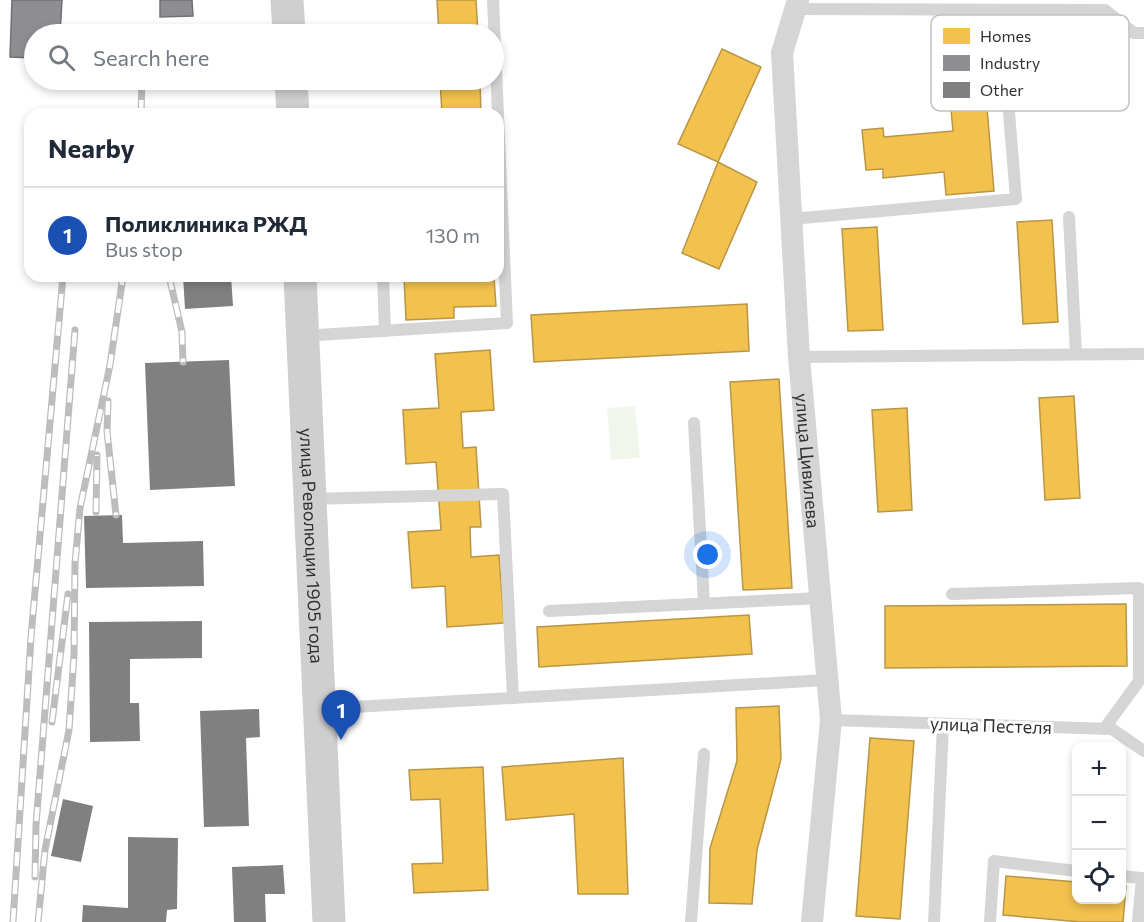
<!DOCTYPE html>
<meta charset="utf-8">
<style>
body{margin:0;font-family:Commissioner,sans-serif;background:#f6f6f7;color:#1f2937}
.controls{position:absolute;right:18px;bottom:18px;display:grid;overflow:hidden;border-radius:12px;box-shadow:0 3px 9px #0003}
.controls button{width:54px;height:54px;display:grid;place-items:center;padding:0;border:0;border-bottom:2px solid #e0e1e3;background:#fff;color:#1f2937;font:30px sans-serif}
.you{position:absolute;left:708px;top:555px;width:21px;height:21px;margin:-15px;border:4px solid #fff;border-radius:50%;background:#1a73e8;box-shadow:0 0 0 9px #1a73e833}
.badge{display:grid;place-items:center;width:39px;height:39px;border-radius:50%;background:#2563eb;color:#fff;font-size:20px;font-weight:700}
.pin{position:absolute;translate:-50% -50px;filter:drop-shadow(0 2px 3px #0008)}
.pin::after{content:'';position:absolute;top:32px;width:21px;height:18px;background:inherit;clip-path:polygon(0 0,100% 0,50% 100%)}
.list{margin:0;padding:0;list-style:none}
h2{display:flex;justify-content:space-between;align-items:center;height:78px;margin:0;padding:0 24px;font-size:26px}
h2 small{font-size:20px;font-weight:400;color:#747a83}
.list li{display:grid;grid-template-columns:39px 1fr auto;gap:18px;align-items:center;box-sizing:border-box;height:96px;padding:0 24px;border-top:2px solid #e0e1e3}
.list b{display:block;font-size:22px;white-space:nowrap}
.list p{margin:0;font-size:20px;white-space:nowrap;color:#747a83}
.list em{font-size:20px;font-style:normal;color:#747a83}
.icon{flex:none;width:33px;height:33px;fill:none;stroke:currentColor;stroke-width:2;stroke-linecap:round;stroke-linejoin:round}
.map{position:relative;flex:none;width:1144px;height:922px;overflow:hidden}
.search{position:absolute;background:#fff;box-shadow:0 3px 9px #0003;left:24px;top:24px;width:480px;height:66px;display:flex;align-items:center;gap:15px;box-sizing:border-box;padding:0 21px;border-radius:33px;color:#747a83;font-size:22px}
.panel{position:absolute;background:#fff;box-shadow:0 3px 9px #0003;left:24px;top:108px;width:480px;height:174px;border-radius:18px}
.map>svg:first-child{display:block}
.green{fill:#f1f6ed}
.homes{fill:#f2c14e;stroke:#b89645;stroke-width:1.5}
.industry{fill:#8d8d92;stroke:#717175;stroke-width:1.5}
.building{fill:#808080}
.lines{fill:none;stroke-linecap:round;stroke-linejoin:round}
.lane{stroke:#d5d5d5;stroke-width:12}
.street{stroke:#d5d5d5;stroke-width:22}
.secondary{stroke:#cfcfcf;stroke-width:33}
.rail-casing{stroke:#bdbdbd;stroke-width:7}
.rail{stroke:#fff;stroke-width:4.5;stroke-dasharray:14;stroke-linecap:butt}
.labels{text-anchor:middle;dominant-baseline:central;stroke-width:6;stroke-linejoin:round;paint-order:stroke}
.street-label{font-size:18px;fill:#313131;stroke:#fff}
.key{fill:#fff;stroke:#c1c1c1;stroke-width:1.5}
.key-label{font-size:16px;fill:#313131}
</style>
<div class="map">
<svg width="1144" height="922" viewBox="0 0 1144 922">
<rect width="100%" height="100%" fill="#fff"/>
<path class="green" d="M635,406L640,458L611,460L607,408Z"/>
<g class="homes">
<path d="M437,0H476L478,34H439Z"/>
<path d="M982,20L985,50L1056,44L1060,87L1014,91L1011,82L985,84L994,191L946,195L944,172L883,178V169L866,170L862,130L883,128L884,137L953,131L943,23Z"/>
<path d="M722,49L761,67L718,162L678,144Z"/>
<path d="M440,80H480L481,114H442Z"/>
<path d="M718,162L757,182L719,269L682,253Z"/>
<path d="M1052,220L1058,322L1023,324L1017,222Z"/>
<path d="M877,227L883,330L848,331L842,229Z"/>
<path d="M404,276H448L449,280L494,278L496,306L454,307V318L406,320Z"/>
<path d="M448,276H488V278L449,280Z"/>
<path d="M747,304L749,351L534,362L531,315Z"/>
<path d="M490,350L494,410L461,412L463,448L476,447L481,527H470L471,557L499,555L504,623L447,627L445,586L412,588L408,532L441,530L436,462L406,464L403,410L439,408L435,354Z"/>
<path d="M779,379L792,588L743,590L730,382Z"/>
<path d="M1074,396L1080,498L1045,500L1039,398Z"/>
<path d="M907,408L912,510L878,512L872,410Z"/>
<path d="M1126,604L1127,666L885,668V606Z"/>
<path d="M749,615L752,654L539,667L537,627Z"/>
<path d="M779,706L781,759L757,850L752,904L709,903L710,848L737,761L736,708Z"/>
<path d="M870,738L914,741L900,919L856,916Z"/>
<path d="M623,758L628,894H578L574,814L506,820L502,767Z"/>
<path d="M483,767L488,890L414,893L412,864L443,863L440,799L411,800L409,770Z"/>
<path d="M1006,876L1076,882V900H1122V886H1126L1123,922H1081L1003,915Z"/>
</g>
<g class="industry">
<path d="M12,0H62L60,34H34V58L10,57Z"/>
<path d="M160,0H192L193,16L160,17Z"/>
</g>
<g class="building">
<path d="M183,276H231L233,306L185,309Z"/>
<path d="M229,360L235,486L150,490L145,363Z"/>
<path d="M122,515L123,543L203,541L204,586L86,588L84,516Z"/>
<path d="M202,621V658L130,659V703H139L140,741L90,742L89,622Z"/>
<path d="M259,709L260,737L246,738L249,826L204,827L200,711Z"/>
<path d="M63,799L93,806L81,862L51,856Z"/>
<path d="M128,837L178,838L177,909L167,910L166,922H82L83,905L128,908Z"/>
<path d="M283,865L285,894H265L266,922H234L232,867Z"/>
</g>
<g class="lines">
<g class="lane">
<path d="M493,0L498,114"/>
<path d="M794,9L1105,10L1134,33H1144"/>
<path d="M1069,217L1076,354"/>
<path d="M791,219L1016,199L1008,100"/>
<path d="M383,276L385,331"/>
<path d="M302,336L507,323L498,116"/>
<path d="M799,357L1144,354"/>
<path d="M694,423L704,603"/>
<path d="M311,499L503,494L513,698"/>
<path d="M952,594L1139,588V681L1104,729"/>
<path d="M549,611L820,598"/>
<path d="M319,709L827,680"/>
<path d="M831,720L1112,729L1144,751"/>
<path d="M1122,876L1142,878L1138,922"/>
<path d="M691,922L704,754"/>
<path d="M934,922L943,724"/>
<path d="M990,922L994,861L1076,871"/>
</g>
<path class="street" id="s1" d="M798,0L782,53L799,357L831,720L812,922"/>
<g class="secondary">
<path d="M287,0L289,34"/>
<path d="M291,80L293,114"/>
<path id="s2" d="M300,276L329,922"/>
</g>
<defs>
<g id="rail">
<path d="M141,114L142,80"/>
<path d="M169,276L182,332L183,362"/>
<path d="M108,401L107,431L116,515"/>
<path d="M96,512L97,455"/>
<path d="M52,722L68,594"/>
<path d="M35,877L36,825L75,330"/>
<path d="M13,922L31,637L63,276"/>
<path d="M38,922L45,850L69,730L74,655L75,563L80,508L110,365L123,276"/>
</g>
</defs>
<use href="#rail" class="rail-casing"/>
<use href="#rail" class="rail"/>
</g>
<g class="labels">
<g class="street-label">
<text stroke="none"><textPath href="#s1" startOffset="464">улица Цивилева</textPath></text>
<text stroke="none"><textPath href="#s2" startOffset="270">улица Революции 1905 года</textPath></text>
<text transform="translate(991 725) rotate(2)">улица Пестеля</text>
</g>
</g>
<rect x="931" y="15" width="198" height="96" rx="9" class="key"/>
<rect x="943" y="28" width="27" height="16" fill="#f2c14e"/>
<rect x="943" y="55" width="27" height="16" fill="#8d8d92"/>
<rect x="943" y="82" width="27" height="16" fill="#808080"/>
<g class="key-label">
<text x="980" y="42">Homes</text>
<text x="980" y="69">Industry</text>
<text x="980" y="96">Other</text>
</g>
</svg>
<div class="controls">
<button>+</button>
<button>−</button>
<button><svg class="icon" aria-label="locate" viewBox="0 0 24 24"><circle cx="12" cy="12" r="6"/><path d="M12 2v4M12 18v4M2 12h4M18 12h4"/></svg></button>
</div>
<div class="you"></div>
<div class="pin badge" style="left:341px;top:740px;background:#1a4fb4">1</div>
<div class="search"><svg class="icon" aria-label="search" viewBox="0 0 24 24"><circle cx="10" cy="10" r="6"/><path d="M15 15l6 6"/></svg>Search here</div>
<section class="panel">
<h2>Nearby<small></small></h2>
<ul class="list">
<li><span class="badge" style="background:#1a4fb4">1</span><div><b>Поликлиника РЖД</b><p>Bus stop</p></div><em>130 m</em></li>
</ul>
</section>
</div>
